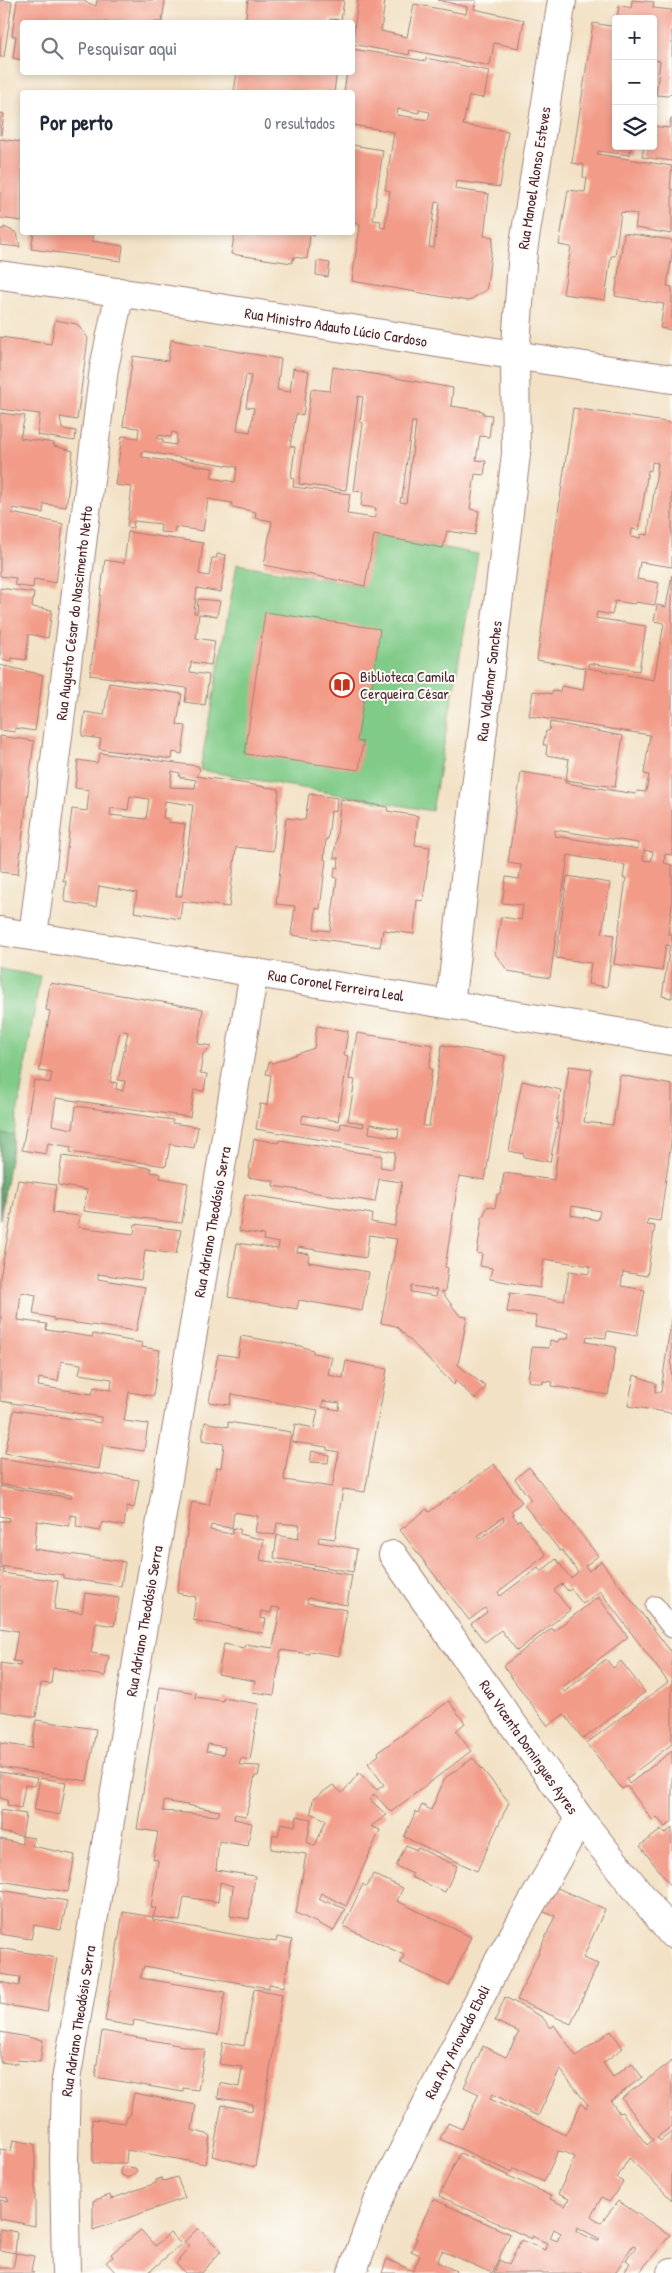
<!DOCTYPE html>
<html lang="pt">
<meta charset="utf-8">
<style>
body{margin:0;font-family:"Patrick Hand",sans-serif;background:#f6f6f7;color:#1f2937}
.controls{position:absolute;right:15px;top:15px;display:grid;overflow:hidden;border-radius:5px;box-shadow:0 2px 8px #0003}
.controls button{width:45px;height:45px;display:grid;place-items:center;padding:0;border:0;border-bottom:1px solid #e0e1e3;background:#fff;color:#1f2937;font:25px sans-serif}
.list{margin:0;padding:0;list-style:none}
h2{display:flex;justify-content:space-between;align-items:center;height:65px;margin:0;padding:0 20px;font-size:21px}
h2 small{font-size:16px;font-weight:400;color:#747a83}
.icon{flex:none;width:28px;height:28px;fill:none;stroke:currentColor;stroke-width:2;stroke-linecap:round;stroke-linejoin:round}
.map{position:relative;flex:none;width:672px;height:2273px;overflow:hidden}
.search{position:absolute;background:#fff;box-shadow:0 2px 8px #0003;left:20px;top:20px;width:335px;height:55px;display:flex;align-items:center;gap:12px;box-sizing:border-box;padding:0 18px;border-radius:5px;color:#747a83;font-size:19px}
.panel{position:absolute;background:#fff;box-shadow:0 2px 8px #0003;left:20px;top:90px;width:335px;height:145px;border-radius:5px}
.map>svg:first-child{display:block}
.green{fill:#81cb88;stroke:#66755a}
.forest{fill:#68af74;stroke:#596750}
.building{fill:#f29b88;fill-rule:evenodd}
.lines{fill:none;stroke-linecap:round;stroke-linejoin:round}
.service-casing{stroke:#9e8078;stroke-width:21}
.minor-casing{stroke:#9e8078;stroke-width:30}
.service{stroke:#fff;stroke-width:19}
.minor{stroke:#fff;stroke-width:28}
.labels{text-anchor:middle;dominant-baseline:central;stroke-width:4;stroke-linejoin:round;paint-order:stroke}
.street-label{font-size:15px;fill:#4a1f2b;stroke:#fdfcf7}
.poi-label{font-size:15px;fill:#4a1f2b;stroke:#fdfcf7;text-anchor:start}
</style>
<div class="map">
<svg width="672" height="2273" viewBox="0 0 672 2273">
<rect width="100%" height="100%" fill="#fdfcf7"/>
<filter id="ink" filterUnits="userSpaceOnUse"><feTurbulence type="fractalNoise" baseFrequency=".02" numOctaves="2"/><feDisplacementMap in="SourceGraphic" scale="10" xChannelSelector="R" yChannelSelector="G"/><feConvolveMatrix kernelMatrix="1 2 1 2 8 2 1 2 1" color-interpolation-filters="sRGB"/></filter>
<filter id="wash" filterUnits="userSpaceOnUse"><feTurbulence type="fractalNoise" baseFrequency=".0096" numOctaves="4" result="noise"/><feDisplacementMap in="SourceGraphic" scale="20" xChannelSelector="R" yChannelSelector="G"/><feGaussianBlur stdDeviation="1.12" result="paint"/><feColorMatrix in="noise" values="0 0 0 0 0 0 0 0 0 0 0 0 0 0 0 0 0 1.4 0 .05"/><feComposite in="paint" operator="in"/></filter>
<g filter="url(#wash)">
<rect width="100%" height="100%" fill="#f2e1c4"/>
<g class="green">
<path d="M374,535L478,554L432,811L200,770L237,564L364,586Z"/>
<path d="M0,969L40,976L0,1219Z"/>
</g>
<path class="forest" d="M0,1133L14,1135L0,1218Z"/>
<g id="blocks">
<g class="building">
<path d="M0,0L12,2L4,57H0Z"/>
<path d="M17,0H85V2L96,6L97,0H165L162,22H22V60L13,58L16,36H12Z"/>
<path d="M248,0H344L341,20L330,19L329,22H291L270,19L269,22H245Z"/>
<path d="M358,0H385L381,31L407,37L414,4L466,14L467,7L438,0H476L474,9L524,20L519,48L494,43L490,66L410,50L409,55L352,44Z"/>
<path d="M632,0L654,2L653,8L672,10V95L669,94L668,96L656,95L660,61L653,60V19H617L619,5L631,8Z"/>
<path d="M593,23L616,27V146H631L630,155L598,151L597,154L672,166L670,189H672V234L635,228L637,214L621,212L615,256H611L605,300L563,294L571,247L559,245L568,190L585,192L587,178L583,177L584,165L572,163Z"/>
<path d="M352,49L426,61V58L489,71L484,98L469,96L463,125L508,131L500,187L456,181L455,189L489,194L484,236L493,237L487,286L486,290L468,301L352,281L360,224L352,223V145L383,150L373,220L381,221L380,227L385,228L390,191L385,190L394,132L352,125V92H344L347,72H352ZM398,109L419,113V110L430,112L428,120L397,115ZM435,202L440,203L434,248L429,247Z"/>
<path d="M237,72H337L334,92H234Z"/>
<path d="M0,113L4,114L1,135H0Z"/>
<path d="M671,118L672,161L642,157L644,146H653V126L669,128Z"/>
<path d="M0,139L22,142V221L0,218Z"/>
<path d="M4,227L17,233L20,247L0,245V229H4Z"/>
<path d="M34,232H93L92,241L123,246L121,261L31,249Z"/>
<path d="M235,232H315L314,236L310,235L307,259L294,257L292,263L231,254Z"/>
<path d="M624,233L672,240V254L667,286L672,287V330L660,328L664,304L615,296Z"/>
<path d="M317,261L330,263L328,277L316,275Z"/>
<path d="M55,320L77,324L88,338L77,420L60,417L62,429L76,431L75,441L37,435L40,414L0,409V337L51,344Z"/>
<path d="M171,340L281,359L277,390L290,392L293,368L309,371L303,415L296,414L290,446L295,447L291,478H294L293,487L350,494L347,514L375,518L376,508L361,506L363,492L354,491L363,423L360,422L363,397L358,396L346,490L299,484L311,389L330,391L333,367L453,388L451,406L483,411V414L492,415L489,437L480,436L476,460L486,461L484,475L475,474L470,509L479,511L475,535L447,531L443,548L374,535L365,586L264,565L272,521L255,518L256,512L232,507V503L208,499L203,531L175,527L174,533L160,532L161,524L134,521L133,528L127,527L132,487L115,485L122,436L138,438L139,428L123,426L133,356L168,361ZM246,375L251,376L246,407L254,408L250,432L237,430ZM412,422H416L406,503L400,502L401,497L402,498ZM172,432L177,433L176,445L163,443V439H158V435L171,437ZM142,451L237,467L235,482L211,478L213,468L142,457Z"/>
<path d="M573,408L672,423V567L640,562L637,579L659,583L655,605L635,602L634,604L615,601L612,615L597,612L596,618L646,626L639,671L589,663L588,668L654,680L664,623L654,621L657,605L666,607L672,575V855L665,854L664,863L672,865V905L668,934H672V998L662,996L670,945H666L662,971L614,964L626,878H623L625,865L568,855L550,978L508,971L495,954L501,917L521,920L523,905L502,903L506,877L519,879L521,865L508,863L521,772L565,779V783L636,794L637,791L646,792L649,775L644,774L650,735L529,716L533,691L552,694V691L560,692L561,686L583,690L586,668L537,660ZM652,462L658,463L648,535L641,534V538L631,537L632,529L639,530L648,470L651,471ZM555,830L638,843V849L555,836ZM644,850L653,852L651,861L643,860Z"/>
<path d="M0,413L25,416L20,438L54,443V446L73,451L66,507L44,504L43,513L13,508L12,513L63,524L56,583L34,579L33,588L14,585L16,578L0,576Z"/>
<path d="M128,532L203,543L199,574L209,576L212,558H217V554L226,555L221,592L197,588L194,613H197L198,599L220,601L217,616L199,614L196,638L215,641L211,665L191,662L190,672L209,675L205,705L185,702L187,688L90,675L105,560L124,563Z"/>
<path d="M0,588L34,593L32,607L52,610L48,638L29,634L26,660L12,658L11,661L0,659Z"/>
<path d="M265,612L380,629L372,686L366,685L357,741L363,742L359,770L245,754Z"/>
<path d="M0,665L43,675L35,731L15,728V732L0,730Z"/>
<path d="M109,683L182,694L177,725L186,726L182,754L173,752L172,759L99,749L101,739L82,736L85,712L104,715Z"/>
<path d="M550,722L623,736L615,787L566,780L569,759L546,755L547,745H543L546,731H549Z"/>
<path d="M0,736L34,741L18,874L0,872Z"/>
<path d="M100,753L198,766L200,770L196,776L279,789L273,851L236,847L229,907L182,901L180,919L134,912L137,893L99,886L96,907L66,902L64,897L66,881H63L72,809L87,811L89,790L75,788L78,760L97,763ZM172,771L180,773L179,777L196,780L195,788L170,787ZM130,796L149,799L146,819L110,815L111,808L128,810ZM165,801L193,805L182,896H176L185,824L168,822L169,819L163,818Z"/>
<path d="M309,794L337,798L336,812L331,811L328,839H326L324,859L326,860L320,909L316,908L314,929L330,931L337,878L334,877L335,867L338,868L339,858H334L341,799L388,807L387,811L418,816L415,845L430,847L423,901L417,900L414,934L383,930L380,947L291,935L295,906L276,904L286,818L305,820Z"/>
<path d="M567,876L610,883L602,933L614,935L607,987L588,984L591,963L556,958Z"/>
<path d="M50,983L203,1009L198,1044L212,1046L203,1054L200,1073L207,1074L204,1091L194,1090L190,1117L56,1098L52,1125L73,1129L76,1106L173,1120L172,1123L198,1127L194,1148L170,1144L166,1166L70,1152L71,1147L48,1143L46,1154L22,1150L34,1080L50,1083L52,1073L39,1071L50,1011L46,1010ZM120,1030L128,1032L118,1080L125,1081L123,1091L116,1089L117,1083L110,1082Z"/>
<path d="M317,1026L348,1031L344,1055L348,1056L338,1121L303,1115L301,1123L340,1130L341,1123L363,1127L364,1123L348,1121L355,1080L349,1079L357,1033L433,1045L429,1068L432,1069L423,1126H429L442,1045L505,1056L485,1180L459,1176L445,1267L448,1268L445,1292L441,1291L460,1316L467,1317L458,1365L486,1387L475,1399L455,1380L454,1385L396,1326L381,1323L397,1239L369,1235L366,1258L298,1247L297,1252L309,1254L308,1262L369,1272L362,1311L299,1300L297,1309L228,1297L237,1243L278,1249L279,1243L263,1240L264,1235L239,1231L245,1194L372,1214L371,1222L395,1226L402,1182L379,1179L375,1202L273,1186L274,1181L248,1177L254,1139L279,1143V1140L382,1156L380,1167L393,1169L395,1152L256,1129L260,1104L267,1105L271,1075L266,1074L269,1062L273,1063L314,1048ZM370,1124L399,1129L398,1138L369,1133ZM412,1286L437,1290L436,1296L411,1292Z"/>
<path d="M569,1066L592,1069L584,1122L613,1125L620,1075L672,1085V1135L660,1221L648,1219L647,1225L655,1226L647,1276L623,1272L621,1286L645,1290L637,1336L607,1331L606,1338L587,1336L586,1342L616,1347L608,1395L552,1386L553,1382L543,1381V1384L528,1381L532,1347L549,1348L550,1340L558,1342L559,1339H568L569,1333L535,1327L536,1316L507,1312L510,1293L564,1301L569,1271L589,1274L590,1266L544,1259L540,1288L490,1279L492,1268L480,1266L482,1254L477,1253L482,1218L488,1206L495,1208L497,1195L501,1192L504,1173L554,1180ZM572,1206L600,1211L598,1220L571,1215Z"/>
<path d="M522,1081L561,1090L556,1123H558L550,1162L524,1157V1154L509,1151Z"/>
<path d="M62,1156L151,1168V1172L161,1174L160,1178L188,1183L182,1223L84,1211L87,1190L58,1185Z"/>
<path d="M18,1180L56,1185L52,1213L80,1216L78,1227L134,1234L135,1224L181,1230L176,1254L145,1250L141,1280L98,1274V1279L145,1287L136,1331L53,1320L54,1318L33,1314L36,1295L21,1292L18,1320L47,1324L46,1330L92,1337L93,1334L142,1343L141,1347L160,1350L153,1396L129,1392L124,1421L148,1424L144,1451L103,1445L99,1469L5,1453L14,1410L101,1423V1417L0,1401V1330L2,1318L0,1317V1278ZM61,1361L81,1364L79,1374L112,1379L111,1390L94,1387L92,1394L38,1386L39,1378L58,1381Z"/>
<path d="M671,1319L672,1413L628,1406L634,1375L656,1383L655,1392H661Z"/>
<path d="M241,1336L300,1346L313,1350V1353L332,1357L328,1375L343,1378L346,1361L387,1369L365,1492L343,1489L335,1539L319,1537L318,1542L357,1549L353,1572L274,1558L277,1535L298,1539L300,1525L277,1523L275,1535L255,1532L258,1516L234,1512L232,1528L211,1525L210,1530L232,1534L233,1528L240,1529V1534L264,1540L260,1560L352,1575L347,1605L308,1598L307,1603L347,1610L339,1656L310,1651L309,1654L281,1650L274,1695L253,1692L255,1681L218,1674L224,1644L244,1648L245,1644L273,1648L280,1608L272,1607L271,1613L261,1611L260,1618L266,1619L263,1633L193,1620L196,1597L177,1593L192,1502L209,1505L217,1467L221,1468L224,1444L202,1440L205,1422L228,1427V1422L291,1432L284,1480L332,1487L339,1452L327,1450V1447L292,1442L295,1424L314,1428L318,1410L232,1394L230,1405L209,1402L218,1354L238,1357ZM323,1401L340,1403L339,1410L322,1407Z"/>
<path d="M312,1451L329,1455L328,1463L310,1462Z"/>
<path d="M0,1458L139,1480L134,1508L127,1506L124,1526L102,1522L100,1531L76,1527L77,1516L70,1515L69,1526L37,1521L34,1549L125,1562L121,1586L63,1578V1575L0,1566V1521H9L10,1518L0,1516V1486L71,1498L72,1495L0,1484Z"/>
<path d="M494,1464L522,1502L511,1511L514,1514H512L518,1522L520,1520L546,1555L498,1592L500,1596L538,1568L541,1572L556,1559L571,1578L578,1572L562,1550L560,1551L524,1505L531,1500L515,1479L529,1467L598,1556L585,1566L589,1571L601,1561L672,1653V1744L626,1779L629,1784L672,1751V1822L665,1827L657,1817L653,1821L627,1786L622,1789L587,1743L668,1682L600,1591L583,1604L571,1589L568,1591L562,1584L554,1590L570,1610L517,1651L501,1630L485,1642L471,1624L487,1612L485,1608L469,1620L400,1530L427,1509L429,1512ZM503,1517L504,1520L480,1539L478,1536Z"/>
<path d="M0,1568L4,1569L3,1573L58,1581L54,1609L82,1613L85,1593L119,1598L114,1626L96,1623L91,1653L109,1656L105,1676L53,1668L51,1684L41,1683L36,1717L0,1711V1663L20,1666L21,1662L13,1661L18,1631L0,1628Z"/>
<path d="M598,1597L628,1637L561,1688L564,1692L606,1659L613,1668L621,1661L645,1692L583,1739L564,1714L548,1726L503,1666L552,1628L554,1631Z"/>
<path d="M160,1687L196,1693L195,1697L223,1701V1698L259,1704L250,1760L241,1758L239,1765L260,1766L258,1776H255L246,1816L235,1814L234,1819L252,1823L248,1846L219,1841L216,1870L255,1876L249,1919L230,1916L233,1886L220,1882L218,1902L184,1897L180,1921L153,1917L156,1908H151L158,1860L153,1859L158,1832L137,1829ZM208,1744L225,1747L223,1755L206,1751ZM164,1801L220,1811L218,1816L163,1811Z"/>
<path d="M449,1701L465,1723L456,1731L471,1751L391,1812L374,1794L370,1800L387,1815L371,1826L380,1830L346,1906L321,1893L319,1899L326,1903L327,1901L345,1909L334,1931L296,1913L306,1854L271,1849L273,1834L278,1836L281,1823L295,1826L297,1816L311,1819L307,1842L315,1846L326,1820L311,1813L313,1799L333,1785L342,1793L359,1773L377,1790L384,1785L368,1763L379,1755L378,1752Z"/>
<path d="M36,1720L96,1729L87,1781L0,1767V1743L32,1748Z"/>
<path d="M473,1758L509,1802L477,1871L404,1837L416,1811L418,1813L422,1805L431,1810L445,1778Z"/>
<path d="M0,1772L37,1778L35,1786L25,1785L21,1808L7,1805L8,1800L0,1798Z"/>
<path d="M40,1778L66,1782L60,1815L34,1810Z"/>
<path d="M0,1810L26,1814L22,1836L0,1832Z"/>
<path d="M672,1828V1887L640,1846L661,1830L664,1834Z"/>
<path d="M22,1836L34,1838L32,1846L75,1855L68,1892L0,1881V1839L22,1844Z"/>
<path d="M406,1845L417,1850L418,1848L457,1866L445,1892L411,1877L413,1874L396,1866Z"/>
<path d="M373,1874L403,1888L397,1901L471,1937L449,1986L400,1963L404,1955L343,1926L363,1884L367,1887Z"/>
<path d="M555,1887L605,1909L583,1958L598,1964L571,2024L517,2000L555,1916L544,1912Z"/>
<path d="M0,1890L67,1901L61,1930L34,1925L31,1939L0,1934Z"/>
<path d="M123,1912L153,1917V1920L276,1942L277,1937L292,1940L284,1987L269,1984V1988L144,1966L140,1978L225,1992L218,2035L134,2020L133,2026L105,2021Z"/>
<path d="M0,1948L57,1958L47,2012L0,2004V1982L19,1986L20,1977L0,1974Z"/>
<path d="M254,1989L282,1994L255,2167L212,2156L222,2105L252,2111L253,2104L218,2098L220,2083L239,2087L242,2067L219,2064L223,2042L244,2046Z"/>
<path d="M505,1997L542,2017L551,2028L554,2025L576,2056L611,2031L623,2048L603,2063L613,2077L632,2063L642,2077L611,2101L619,2113L622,2112L647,2145L653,2140L622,2098L672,2061V2126L657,2137L660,2141L672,2132V2200L629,2158L617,2178L623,2182L609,2202L602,2197L591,2216L601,2223L618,2201L670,2235L639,2273H623L630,2263L626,2260L636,2247L633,2245L615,2273H494L499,2260L509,2265L521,2240L545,2250L547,2243L532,2236V2239L439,2196L460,2153L551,2196L550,2199L565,2206L569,2199L558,2194L575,2157L565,2152L558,2151L544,2182L514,2168L511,2172L440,2139L448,2123L462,2129L479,2094L464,2087L483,2046L506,2057L519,2032L495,2021ZM560,2069L588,2105L586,2108L581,2103L566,2135L490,2099L492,2094L538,2116ZM577,2227L600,2239L597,2241L576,2231ZM554,2229L561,2233L557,2241L550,2238Z"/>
<path d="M102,2031L205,2050L198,2090L183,2088V2092L95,2077Z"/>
<path d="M0,2032L43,2040L40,2062L18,2060L17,2064L0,2062Z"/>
<path d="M134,2093L196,2105L192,2130L210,2135L205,2164L127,2150L126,2163H93L92,2119L125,2123L127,2117H129Z"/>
<path d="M13,2140L35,2144V2226L0,2219V2200L7,2201L8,2198L0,2197V2149L11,2151Z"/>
<path d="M122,2166L135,2168L137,2170L135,2174L128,2178L120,2174V2170Z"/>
<path d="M177,2177L185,2198L93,2230V2201L110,2195L111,2199L156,2183V2180L162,2178L163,2181Z"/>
<path d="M433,2199L510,2234L492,2273L442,2251L437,2262L456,2271L455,2273H382L387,2259L413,2271L420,2255L411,2251L417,2239L415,2238Z"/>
<path d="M198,2228L221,2251L202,2273H185L176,2264L190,2246L184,2242Z"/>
<path d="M0,2229L17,2232L15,2253L0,2250Z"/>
<path d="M141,2230L155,2246L170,2233L181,2244L148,2273H116L106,2262L113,2257L111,2254Z"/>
<path d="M16,2253L34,2256L31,2271L34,2273H0V2268H13Z"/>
</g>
</g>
</g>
<g filter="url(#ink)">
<use href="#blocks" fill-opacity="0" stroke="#9e8078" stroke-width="1"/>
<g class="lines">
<defs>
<path id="service" d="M655,1606L672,1628"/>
<g id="minor">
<path d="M0,275C225,306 448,347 672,379"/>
<path d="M0,931L672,1041"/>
<path d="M33,936L104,368L120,292"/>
<path d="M450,1004L516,454L515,357L523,251L562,0"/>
<path d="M393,1555L580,1819L672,1934"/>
<path d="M66,2273L64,2159L66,2080L254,972"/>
<path d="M352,2273L379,2199L497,1964L580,1819"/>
<path d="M671,2273L672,2272"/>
</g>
</defs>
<use href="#service" class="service-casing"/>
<use href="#minor" class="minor-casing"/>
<use href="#service" class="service"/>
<use href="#minor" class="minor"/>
</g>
</g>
<defs>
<symbol id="library-ring" viewBox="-11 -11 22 22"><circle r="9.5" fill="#fdfcf7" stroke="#c8321e" stroke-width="1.5"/><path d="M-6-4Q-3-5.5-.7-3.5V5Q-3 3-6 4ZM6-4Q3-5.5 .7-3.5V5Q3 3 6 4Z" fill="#c8321e"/></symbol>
</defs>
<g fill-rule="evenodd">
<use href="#library-ring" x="328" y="671" width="28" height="28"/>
</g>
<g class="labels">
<g class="street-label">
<text transform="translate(534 178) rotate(-81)">Rua Manoel Alonso Esteves</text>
<text transform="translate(336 327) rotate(9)">Rua Ministro Adauto Lúcio Cardoso</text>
<text transform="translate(74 613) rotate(-83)">Rua Augusto César do Nascimento Netto</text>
<text transform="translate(489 681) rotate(-83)">Rua Valdemar Sanches</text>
<text transform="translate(336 985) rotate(9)">Rua Coronel Ferreira Leal</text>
<text transform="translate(212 1222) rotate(-80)">Rua Adriano Theodósio Serra</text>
<text transform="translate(144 1621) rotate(-80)">Rua Adriano Theodósio Serra</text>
<text transform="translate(529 1747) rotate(55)">Rua Vicenta Domingues Ayres</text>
<text transform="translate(78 2021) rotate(-81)">Rua Adriano Theodósio Serra</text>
<text transform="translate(457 2042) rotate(-63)">Rua Ary Ariovaldo Eboli</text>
</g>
<g class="poi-label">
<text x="360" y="676">Biblioteca Camila<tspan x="360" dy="17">Cerqueira César</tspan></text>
</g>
</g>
</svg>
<div class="controls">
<button>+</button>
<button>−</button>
<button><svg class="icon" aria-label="layers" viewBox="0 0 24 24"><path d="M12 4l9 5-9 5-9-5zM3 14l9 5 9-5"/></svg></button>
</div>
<div class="search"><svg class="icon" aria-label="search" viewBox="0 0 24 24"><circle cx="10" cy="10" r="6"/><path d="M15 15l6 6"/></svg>Pesquisar aqui</div>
<section class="panel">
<h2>Por perto<small>0 resultados</small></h2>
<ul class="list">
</ul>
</section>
</div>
